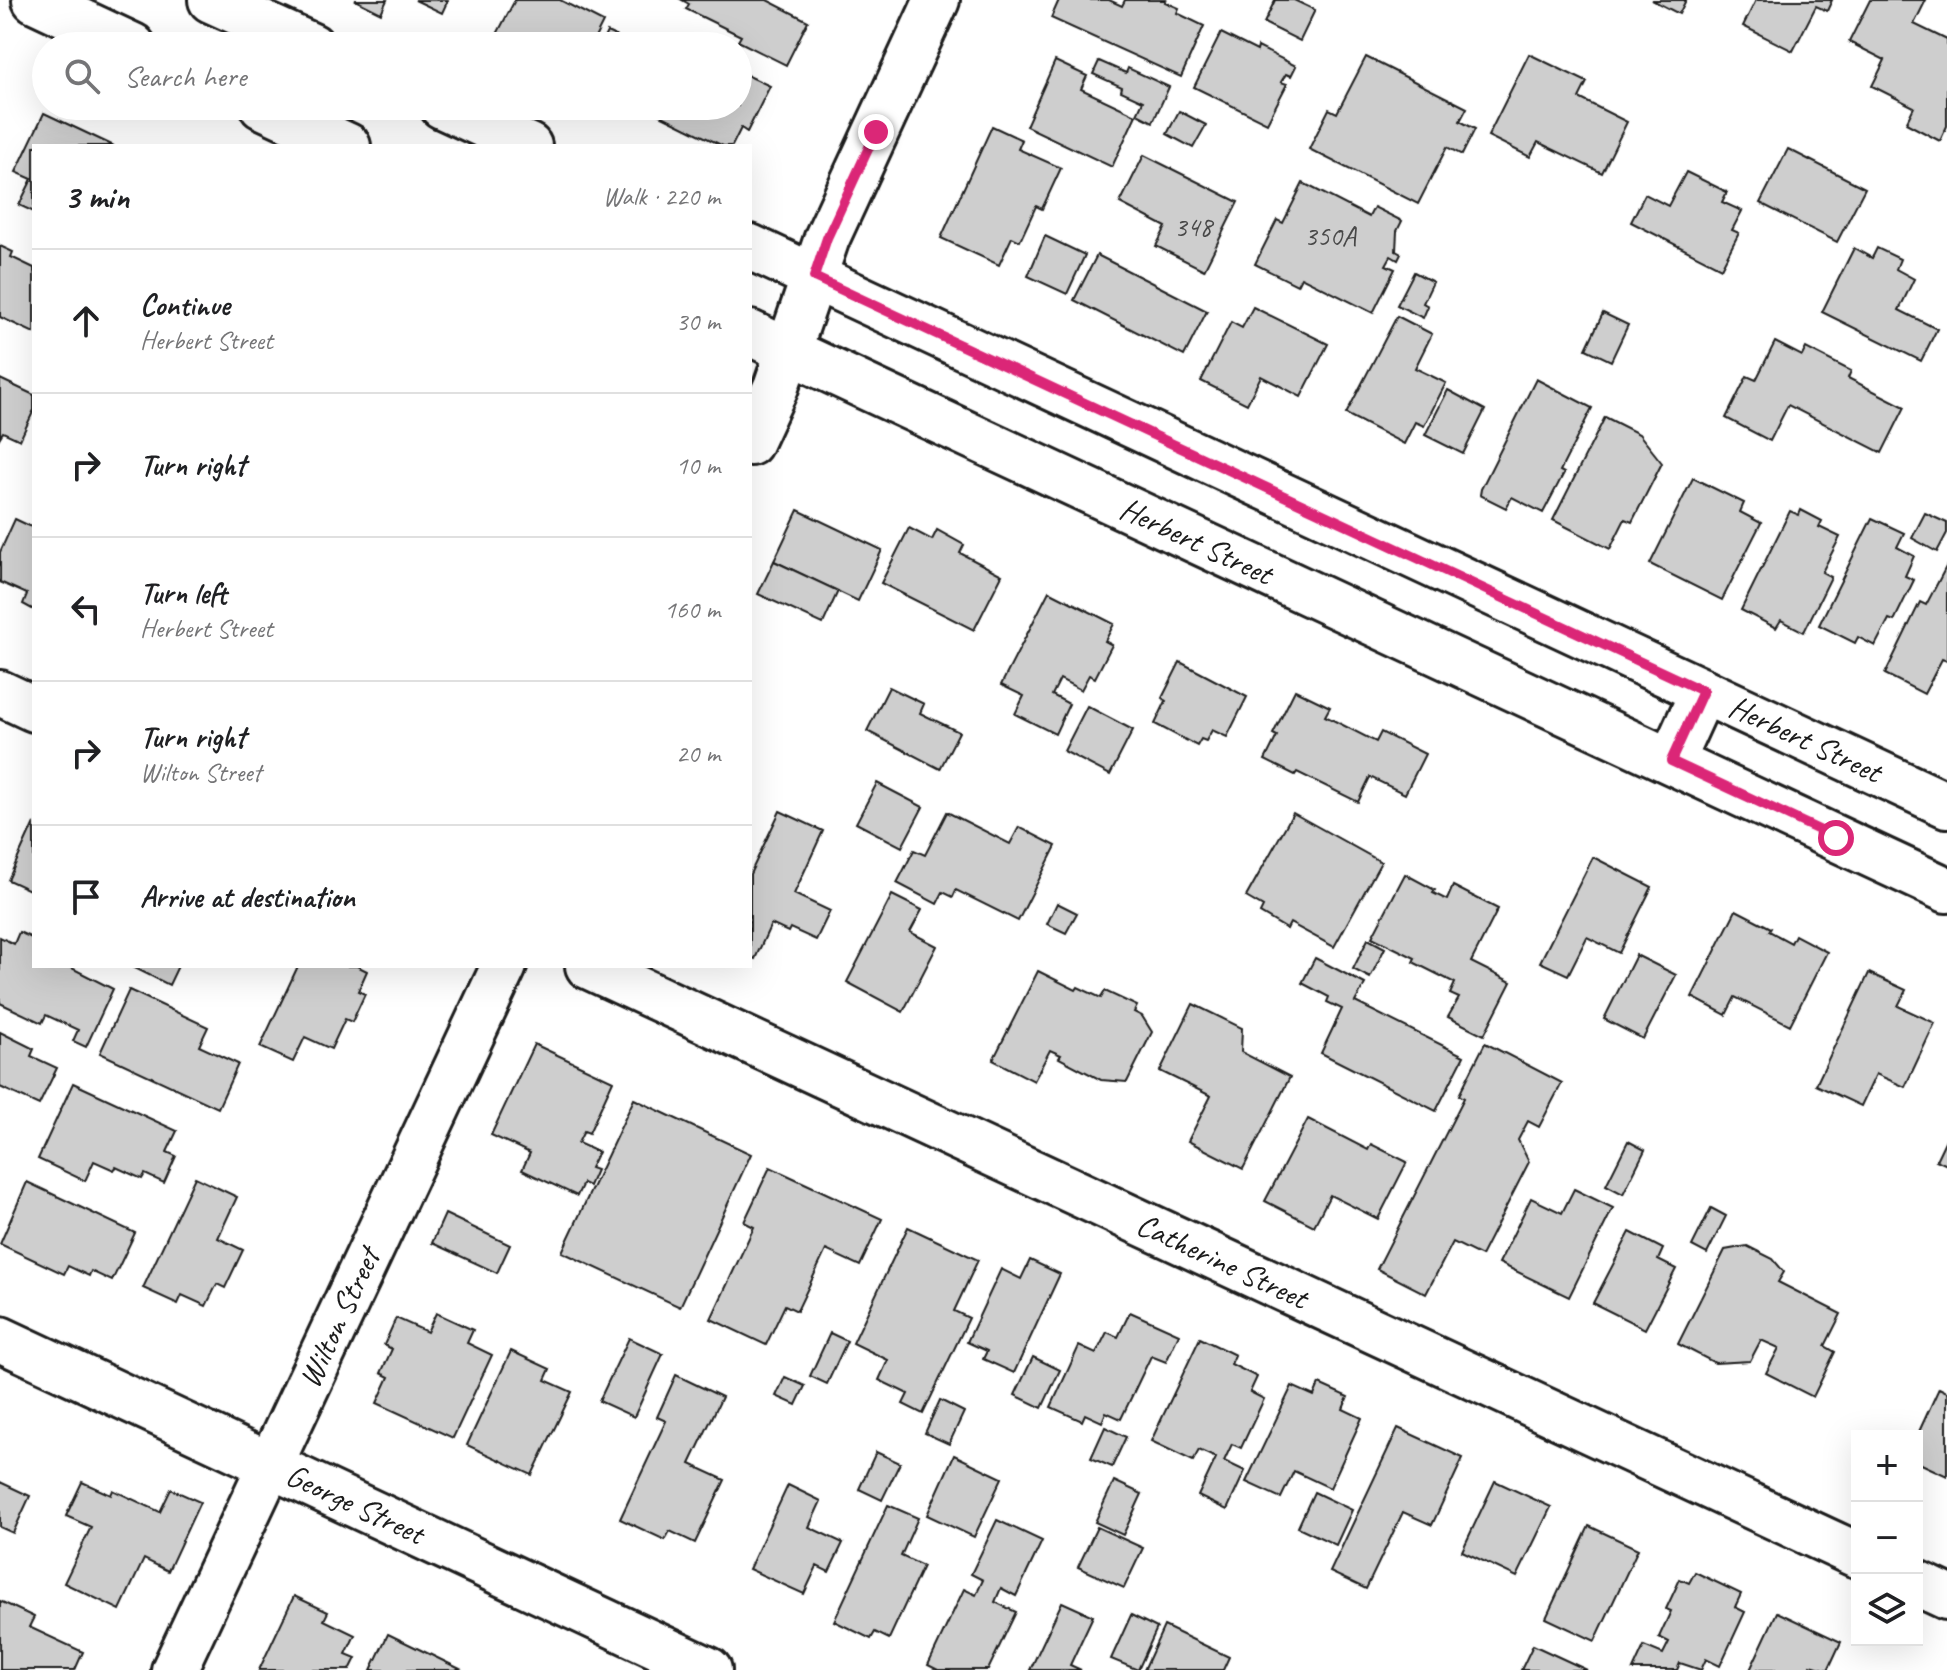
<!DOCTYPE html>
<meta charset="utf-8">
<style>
body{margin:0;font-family:Caveat,sans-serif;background:#f2f2f2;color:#202124}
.controls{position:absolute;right:24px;bottom:24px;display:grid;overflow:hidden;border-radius:0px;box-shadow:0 8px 32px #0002}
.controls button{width:72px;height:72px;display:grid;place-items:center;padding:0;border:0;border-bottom:2px solid #e0e0e0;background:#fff;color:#202124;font:40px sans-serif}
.stop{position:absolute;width:24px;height:24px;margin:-18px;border:6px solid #db2777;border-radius:50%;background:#fff}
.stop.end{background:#db2777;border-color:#fff;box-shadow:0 2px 8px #0008}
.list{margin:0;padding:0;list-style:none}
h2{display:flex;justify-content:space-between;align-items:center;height:104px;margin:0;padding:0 32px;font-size:34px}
h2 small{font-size:26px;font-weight:400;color:#757577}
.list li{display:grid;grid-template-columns:52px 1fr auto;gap:24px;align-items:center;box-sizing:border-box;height:144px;padding:0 32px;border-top:2px solid #e0e0e0}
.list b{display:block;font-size:30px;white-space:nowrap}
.list p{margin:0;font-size:26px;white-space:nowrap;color:#757577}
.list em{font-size:26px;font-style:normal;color:#757577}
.icon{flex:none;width:44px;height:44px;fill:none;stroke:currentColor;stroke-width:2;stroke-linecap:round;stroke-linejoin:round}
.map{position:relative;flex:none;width:1947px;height:1670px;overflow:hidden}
.search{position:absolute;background:#fff;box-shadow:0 8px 32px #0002;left:32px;top:32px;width:720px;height:88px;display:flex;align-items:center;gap:20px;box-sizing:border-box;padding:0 28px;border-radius:44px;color:#757577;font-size:30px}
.panel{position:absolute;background:#fff;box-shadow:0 8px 32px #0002;left:32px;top:144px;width:720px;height:824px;border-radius:0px}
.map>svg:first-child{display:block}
.building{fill:#cecece;stroke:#1c1c1c;stroke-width:2}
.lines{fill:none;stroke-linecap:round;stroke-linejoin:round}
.minor-casing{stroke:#1c1c1c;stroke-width:50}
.tertiary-casing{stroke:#1c1c1c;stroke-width:50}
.minor{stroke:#fff;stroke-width:44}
.tertiary{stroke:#fff;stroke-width:44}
.route{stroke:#db2777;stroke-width:10}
.labels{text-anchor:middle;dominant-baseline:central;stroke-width:6;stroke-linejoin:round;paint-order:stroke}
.number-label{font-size:28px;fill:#484848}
.street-label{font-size:32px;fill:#1c1c1c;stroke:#fff}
</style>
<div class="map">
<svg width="1947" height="1670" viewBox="0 0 1947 1670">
<rect width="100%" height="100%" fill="#fff"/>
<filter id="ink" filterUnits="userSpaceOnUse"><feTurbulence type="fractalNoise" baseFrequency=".0125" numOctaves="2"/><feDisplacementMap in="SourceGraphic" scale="16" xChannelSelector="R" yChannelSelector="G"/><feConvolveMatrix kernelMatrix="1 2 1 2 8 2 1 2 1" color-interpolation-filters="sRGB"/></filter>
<g filter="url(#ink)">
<g class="building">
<path d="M355,0H387L381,13Z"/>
<path d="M415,0H448L442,13Z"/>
<path d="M515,0H560L603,22L591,46H514L496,36Z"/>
<path d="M682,0H767L808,21L786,65L738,41L741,36L686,9L689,4Z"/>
<path d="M1059,0H1109L1122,6L1125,0H1166L1165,2L1179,8L1177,13L1204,26L1181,77L1051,18Z"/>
<path d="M1275,0H1294L1315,10L1300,41L1264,23Z"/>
<path d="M1652,0H1686L1679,14Z"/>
<path d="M1756,0H1832L1827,11L1816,6L1793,51L1743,26Z"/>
<path d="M1870,0H1926L1914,24L1947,40V126L1940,141L1906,123L1914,107L1872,86L1885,60L1849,42Z"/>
<path d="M607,32L637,46H600Z"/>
<path d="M1221,33L1257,51L1258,47L1296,66L1291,76L1286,74L1281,82L1287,84L1267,123L1194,87Z"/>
<path d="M1529,54L1587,82L1579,98L1627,122L1602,173L1538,142L1530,157L1488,136Z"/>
<path d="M1366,57L1467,108L1460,121L1475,129L1462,155L1447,147L1418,204L1309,149L1329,109L1337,113Z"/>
<path d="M1055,61L1087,76L1081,89L1136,115L1112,167L1026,126Z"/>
<path d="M1099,61L1126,73L1128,68L1169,87L1153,122L1137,114L1143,101L1121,91L1122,87L1093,74Z"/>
<path d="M738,71L770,86L747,132L741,128L732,146H723L642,106H738Z"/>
<path d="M1179,111L1206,125L1193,148L1167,134Z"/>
<path d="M44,113L114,146H34V212L19,205L32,179L16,172Z"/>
<path d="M992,126L1022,140L1018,149L1061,168L1042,209L1036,206L1020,241L1012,237L999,265L941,238Z"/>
<path d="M1788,149L1865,188L1837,242L1760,203Z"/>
<path d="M1144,155L1238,202L1204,270L1156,246L1166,227L1120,203Z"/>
<path d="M1686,172L1727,192L1722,202L1742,211L1732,230L1739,233L1721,268L1631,222L1645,194L1668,206Z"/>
<path d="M1303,183L1369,217L1374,207L1402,221L1397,231L1396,251L1401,254L1398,260L1391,256L1386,265L1395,269L1373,313L1301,277L1297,285L1255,264L1277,220L1283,223Z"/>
<path d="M1045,236L1085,255L1067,294L1028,276Z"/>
<path d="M0,246L13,252L11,257L34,268V333L0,317Z"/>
<path d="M1854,248L1872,258L1877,248L1900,259L1896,269L1914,279L1899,310L1937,329L1921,361L1822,312Z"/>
<path d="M1097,255L1207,311L1184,356L1074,300Z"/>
<path d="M1414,272L1433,282L1423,303L1428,306L1423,318L1397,305Z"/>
<path d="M1253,307L1328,344L1301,397L1261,376L1247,404L1201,381L1231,322L1242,328Z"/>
<path d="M1603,313L1628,325L1611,361L1586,349Z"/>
<path d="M1397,316L1432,334L1415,368L1446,383L1424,426L1415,422L1404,444L1346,414Z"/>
<path d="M1775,342L1802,356L1806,348L1851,371L1848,378L1905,407L1882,453L1788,405L1770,441L1726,418L1747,376L1756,380Z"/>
<path d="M0,379L34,395V410L20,440L3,432L0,437Z"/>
<path d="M1536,379L1592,408L1560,471L1564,473L1543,513L1512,497L1506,508L1480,495L1481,489Z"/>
<path d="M1448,390L1485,410L1463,454L1425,435Z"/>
<path d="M1605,417L1639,434L1662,463L1632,522L1625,519L1610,549L1553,520Z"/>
<path d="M1693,478L1744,503L1740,512L1761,523L1722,600L1650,564Z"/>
<path d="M798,510L882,550L858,601L774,561Z"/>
<path d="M1801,510L1822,521L1819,527L1840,537L1822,572L1831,577L1804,632L1781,620L1776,628L1741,610L1790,511L1799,515Z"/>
<path d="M1925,513L1947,523V533L1937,552L1912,538Z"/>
<path d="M1872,518L1904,533L1897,547L1914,556L1905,576L1914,580L1894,621L1889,619L1875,646L1858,637L1855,643L1819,625Z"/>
<path d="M15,519L34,528V610L23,604L27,594L0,582V552Z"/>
<path d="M909,528L932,540L937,530L964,545L960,553L1002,575L974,630L881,583Z"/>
<path d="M774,561L838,591L823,624L758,594Z"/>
<path d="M1947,565V661L1942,659L1924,694L1885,674L1920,602L1926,605Z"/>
<path d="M1049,591L1114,624L1105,641L1112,645L1095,678L1089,675L1081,690L1060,679L1052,695L1069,704L1055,734L1015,714L1024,696L1001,685Z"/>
<path d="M1180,662L1247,697L1227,737L1212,730L1206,741L1201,739L1197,746L1155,724L1166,701L1162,698Z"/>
<path d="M889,687L924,704L920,713L959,732L940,769L867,731Z"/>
<path d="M1295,690L1330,707L1325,716L1376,742L1381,732L1425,754L1405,794L1370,777L1358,802L1297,772L1295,775L1265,760L1277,736L1273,734Z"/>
<path d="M1087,706L1133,730L1110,775L1064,751Z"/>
<path d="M877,783L923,807L902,847L856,823Z"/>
<path d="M780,811L823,831L794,894L830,911L816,940L790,928L788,932L771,924L755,959L750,957V874Z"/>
<path d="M947,812L1010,844L1019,827L1056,846L1018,921L956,890L953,897L943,892L937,904L897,883L914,850L925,855Z"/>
<path d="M1293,813L1381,862L1334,947L1290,923L1287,929L1260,913L1263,907L1246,897Z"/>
<path d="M34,823V892L8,880Z"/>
<path d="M1593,857L1652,887L1619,953L1587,937L1568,975L1540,962Z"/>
<path d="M1405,874L1435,890L1433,893L1447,900L1453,886L1498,909L1471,962L1511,982L1484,1035L1448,1017L1459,998L1450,994L1455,983L1413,962L1415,958L1372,937Z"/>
<path d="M892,895L922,910L910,932L937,946L903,1012L847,982Z"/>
<path d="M1057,903L1077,913L1066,933L1047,924Z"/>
<path d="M1736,910L1771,928L1769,931L1791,943L1795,935L1827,952L1790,1025L1735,997L1726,1015L1692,997Z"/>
<path d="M19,932L34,939V966H68L113,989L86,1047L73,1041L78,1030L46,1015L42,1023L0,1003V937L14,944Z"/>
<path d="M1368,939L1385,948L1370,978L1353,969Z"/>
<path d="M1636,955L1676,975L1643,1039L1604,1019Z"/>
<path d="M1315,958L1365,984L1355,1002L1464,1056L1436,1111L1321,1053L1342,1009L1327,1002L1329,997L1302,983Z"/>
<path d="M131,966H178L169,985Z"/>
<path d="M298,966H357L367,971L358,991L365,994L352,1022L345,1019L331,1049L305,1037L293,1062L260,1047Z"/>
<path d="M1038,971L1076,990L1078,987L1101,998L1105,991L1137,1006L1134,1012L1142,1016L1152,1032L1127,1082L1101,1080L1059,1058L1061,1055L1050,1050L1034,1081L993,1060Z"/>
<path d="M1869,973L1906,990L1898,1006L1935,1023L1905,1087L1876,1074L1861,1106L1816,1085Z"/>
<path d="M129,990L208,1027L199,1046L238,1064L218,1108L100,1053Z"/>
<path d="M1193,1004L1242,1028L1241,1052L1290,1077L1243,1169L1188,1141L1211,1096L1160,1071Z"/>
<path d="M0,1032L34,1049L31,1056L57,1068L39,1105L0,1087Z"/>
<path d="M1485,1043L1562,1083L1539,1127L1528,1121L1518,1140L1529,1162L1481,1256L1453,1242L1426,1294L1377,1269L1464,1098L1459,1095Z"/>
<path d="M534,1044L613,1081L589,1133L584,1131L578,1143L598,1152L590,1168L596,1170L589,1186L583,1183L577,1196L522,1170L530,1153L491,1135Z"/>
<path d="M73,1083L177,1131L167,1152L176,1156L164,1183L145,1174L142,1179L116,1167L114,1170L94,1161L85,1181L38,1159Z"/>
<path d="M634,1099L751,1154L680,1307L562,1252Z"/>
<path d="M1308,1119L1368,1150L1371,1144L1407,1162L1378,1219L1330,1195L1314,1226L1265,1201Z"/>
<path d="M1947,1137V1165L1936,1160Z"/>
<path d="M1628,1141L1645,1150L1623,1194L1606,1185Z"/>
<path d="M770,1167L882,1219L860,1266L826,1250L797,1311L785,1305L766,1345L711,1319L754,1227L744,1222Z"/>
<path d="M195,1177L237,1197L218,1238L243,1250L225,1288L217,1284L206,1306L182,1295L178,1304L143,1288Z"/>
<path d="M27,1182L135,1233L112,1281L91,1271L89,1276L68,1266L64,1274L0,1244Z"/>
<path d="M1574,1189L1613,1208L1569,1297L1499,1263L1531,1198L1562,1213Z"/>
<path d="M1711,1208L1726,1216L1707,1254L1692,1246Z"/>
<path d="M445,1214L510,1245L497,1273L432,1243Z"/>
<path d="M908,1227L978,1260L954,1311L969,1318L923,1414L903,1404L908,1394L879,1380L888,1360L853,1343Z"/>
<path d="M1630,1232L1663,1249L1658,1260L1676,1269L1645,1329L1593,1303Z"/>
<path d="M1747,1246L1773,1259L1784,1272L1778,1282L1841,1314L1825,1346L1835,1352L1813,1397L1766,1373L1779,1348L1761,1340L1750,1361L1715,1363L1678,1344L1725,1250Z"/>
<path d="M1030,1260L1060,1274L1014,1373L983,1359L987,1351L967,1342L1001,1269L1021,1279Z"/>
<path d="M1130,1312L1179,1334L1166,1362L1151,1356L1121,1419L1106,1412L1102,1422L1085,1414L1082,1421L1051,1407L1079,1346L1096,1354L1107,1332L1118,1337Z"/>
<path d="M436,1313L473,1330L467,1343L492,1355L453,1438L377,1403L389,1377L381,1373L392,1349L384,1345L396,1318L427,1332Z"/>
<path d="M830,1333L847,1341L827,1384L810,1376Z"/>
<path d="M629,1338L663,1354L634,1417L599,1401Z"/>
<path d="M1200,1338L1235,1355L1231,1364L1257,1377L1250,1392L1264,1399L1241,1448L1232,1444L1224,1461L1245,1471L1227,1510L1198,1496L1216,1458L1199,1450L1193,1461L1151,1441Z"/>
<path d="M511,1351L550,1369L545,1380L572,1392L532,1475L467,1445Z"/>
<path d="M1033,1357L1060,1370L1042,1408L1015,1395Z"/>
<path d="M676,1375L722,1397L690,1464L725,1480L695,1543L670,1531L665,1540L620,1519L666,1421L657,1417Z"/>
<path d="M785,1377L805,1386L796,1405L776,1396Z"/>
<path d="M1319,1384L1348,1397L1343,1409L1362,1418L1330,1488L1294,1471L1281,1498L1246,1482L1292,1386L1314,1396Z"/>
<path d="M1939,1388L1947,1392V1476L1917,1462V1436Z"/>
<path d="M940,1400L964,1412L949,1444L925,1433Z"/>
<path d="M1105,1427L1126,1437L1112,1467L1091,1458Z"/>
<path d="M1398,1428L1463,1458L1432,1525L1403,1512L1366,1589L1330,1572Z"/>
<path d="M876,1452L900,1463L882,1500L859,1489Z"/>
<path d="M954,1455L1002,1478L974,1537L927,1515Z"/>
<path d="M1114,1481L1142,1494L1123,1535L1095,1522Z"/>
<path d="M1495,1481L1551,1507L1517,1577L1462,1551Z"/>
<path d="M0,1482L30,1496L13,1533L0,1527Z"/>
<path d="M82,1482L111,1495L113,1490L160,1512L171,1489L200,1502L168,1571L144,1559L120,1610L64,1583L91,1527L66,1516Z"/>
<path d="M788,1485L821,1501L809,1527L843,1543L829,1572L817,1566L804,1594L749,1569Z"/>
<path d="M1314,1492L1352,1510L1336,1545L1298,1527Z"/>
<path d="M888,1505L918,1518L901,1556L923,1566L889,1639L875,1632L871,1639L834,1621Z"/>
<path d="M997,1520L1042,1541L1016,1596L1001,1588L995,1602L1016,1612L988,1670H938L928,1665L964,1589L976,1595L983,1580L971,1574Z"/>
<path d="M1589,1526L1638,1549L1595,1641L1546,1618Z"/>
<path d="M1097,1527L1143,1548L1124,1588L1078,1567Z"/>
<path d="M1695,1572L1741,1594L1735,1607L1745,1612L1720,1666L1706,1659L1701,1670L1680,1663L1677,1670H1633L1644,1646L1663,1654L1669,1642L1659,1637L1671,1611L1666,1609L1680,1579L1689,1583Z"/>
<path d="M294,1596L328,1612L324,1620L355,1635L346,1654L356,1658L350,1670H259Z"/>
<path d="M0,1601L34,1617L29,1627L83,1652L75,1670H0Z"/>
<path d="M1062,1602L1093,1616L1070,1665L1081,1670H1030Z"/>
<path d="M1777,1612L1841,1642L1828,1670L1811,1665L1809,1670H1750Z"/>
<path d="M1131,1615L1157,1628L1138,1670L1111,1659Z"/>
<path d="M1164,1626L1229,1657L1223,1670H1144Z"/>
<path d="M388,1634L462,1670H371Z"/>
<path d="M1533,1645L1587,1670H1521Z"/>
</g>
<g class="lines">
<defs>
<g id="minor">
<path d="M750,443L776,387L827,238L937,0"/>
<path d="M0,693L34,709"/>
<path d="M588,966L1857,1555"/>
<path d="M0,1339L709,1670"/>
<path d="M1917,1583L1947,1597"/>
<path d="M174,1670L504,966"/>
</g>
<g id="tertiary">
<path d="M35,0L133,46"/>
<path d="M211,0L312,46"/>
<path d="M262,106L348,146"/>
<path d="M442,106L529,146"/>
<path d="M750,247L1947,805"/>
<path d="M750,333L1947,890"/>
<path d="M1671,761L1703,691"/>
</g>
</defs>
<use href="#minor" class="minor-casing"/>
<use href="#tertiary" class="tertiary-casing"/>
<use href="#minor" class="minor"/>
<use href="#tertiary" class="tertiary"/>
</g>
</g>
<g class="lines" filter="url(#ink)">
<path class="route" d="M876,132L827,238L814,277L1703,691L1671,761L1836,838"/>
</g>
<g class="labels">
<g class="number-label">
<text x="1193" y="226">348</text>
<text x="1330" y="235">350A</text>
</g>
<g class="street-label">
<text transform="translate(1196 541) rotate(25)">Herbert Street</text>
<text transform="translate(1805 739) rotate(25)">Herbert Street</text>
<text transform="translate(1222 1261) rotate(25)">Catherine Street</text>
<text transform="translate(339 1318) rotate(-65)">Wilton Street</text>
<text transform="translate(355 1504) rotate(25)">George Street</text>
</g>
</g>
</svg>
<div class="controls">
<button>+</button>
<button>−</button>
<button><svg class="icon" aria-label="layers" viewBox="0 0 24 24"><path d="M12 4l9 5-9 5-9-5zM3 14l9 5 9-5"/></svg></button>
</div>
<div class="stop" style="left:1836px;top:838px"></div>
<div class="stop end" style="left:876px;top:132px"></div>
<div class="search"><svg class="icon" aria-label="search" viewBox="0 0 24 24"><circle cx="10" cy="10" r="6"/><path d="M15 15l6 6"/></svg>Search here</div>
<section class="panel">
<h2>3 min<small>Walk · 220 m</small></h2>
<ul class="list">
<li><svg class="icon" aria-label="ahead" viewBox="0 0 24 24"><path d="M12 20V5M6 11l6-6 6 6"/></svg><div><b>Continue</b><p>Herbert Street</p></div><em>30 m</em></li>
<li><svg class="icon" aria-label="right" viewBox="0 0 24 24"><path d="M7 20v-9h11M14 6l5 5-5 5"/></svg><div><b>Turn right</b></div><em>10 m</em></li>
<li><svg class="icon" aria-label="left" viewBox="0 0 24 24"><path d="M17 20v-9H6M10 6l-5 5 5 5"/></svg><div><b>Turn left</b><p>Herbert Street</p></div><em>160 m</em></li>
<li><svg class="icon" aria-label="right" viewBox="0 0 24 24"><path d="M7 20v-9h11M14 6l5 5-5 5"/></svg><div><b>Turn right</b><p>Wilton Street</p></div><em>20 m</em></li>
<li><svg class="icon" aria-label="arrive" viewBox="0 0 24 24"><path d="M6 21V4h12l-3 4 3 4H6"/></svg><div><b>Arrive at destination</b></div></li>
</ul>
</section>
</div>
